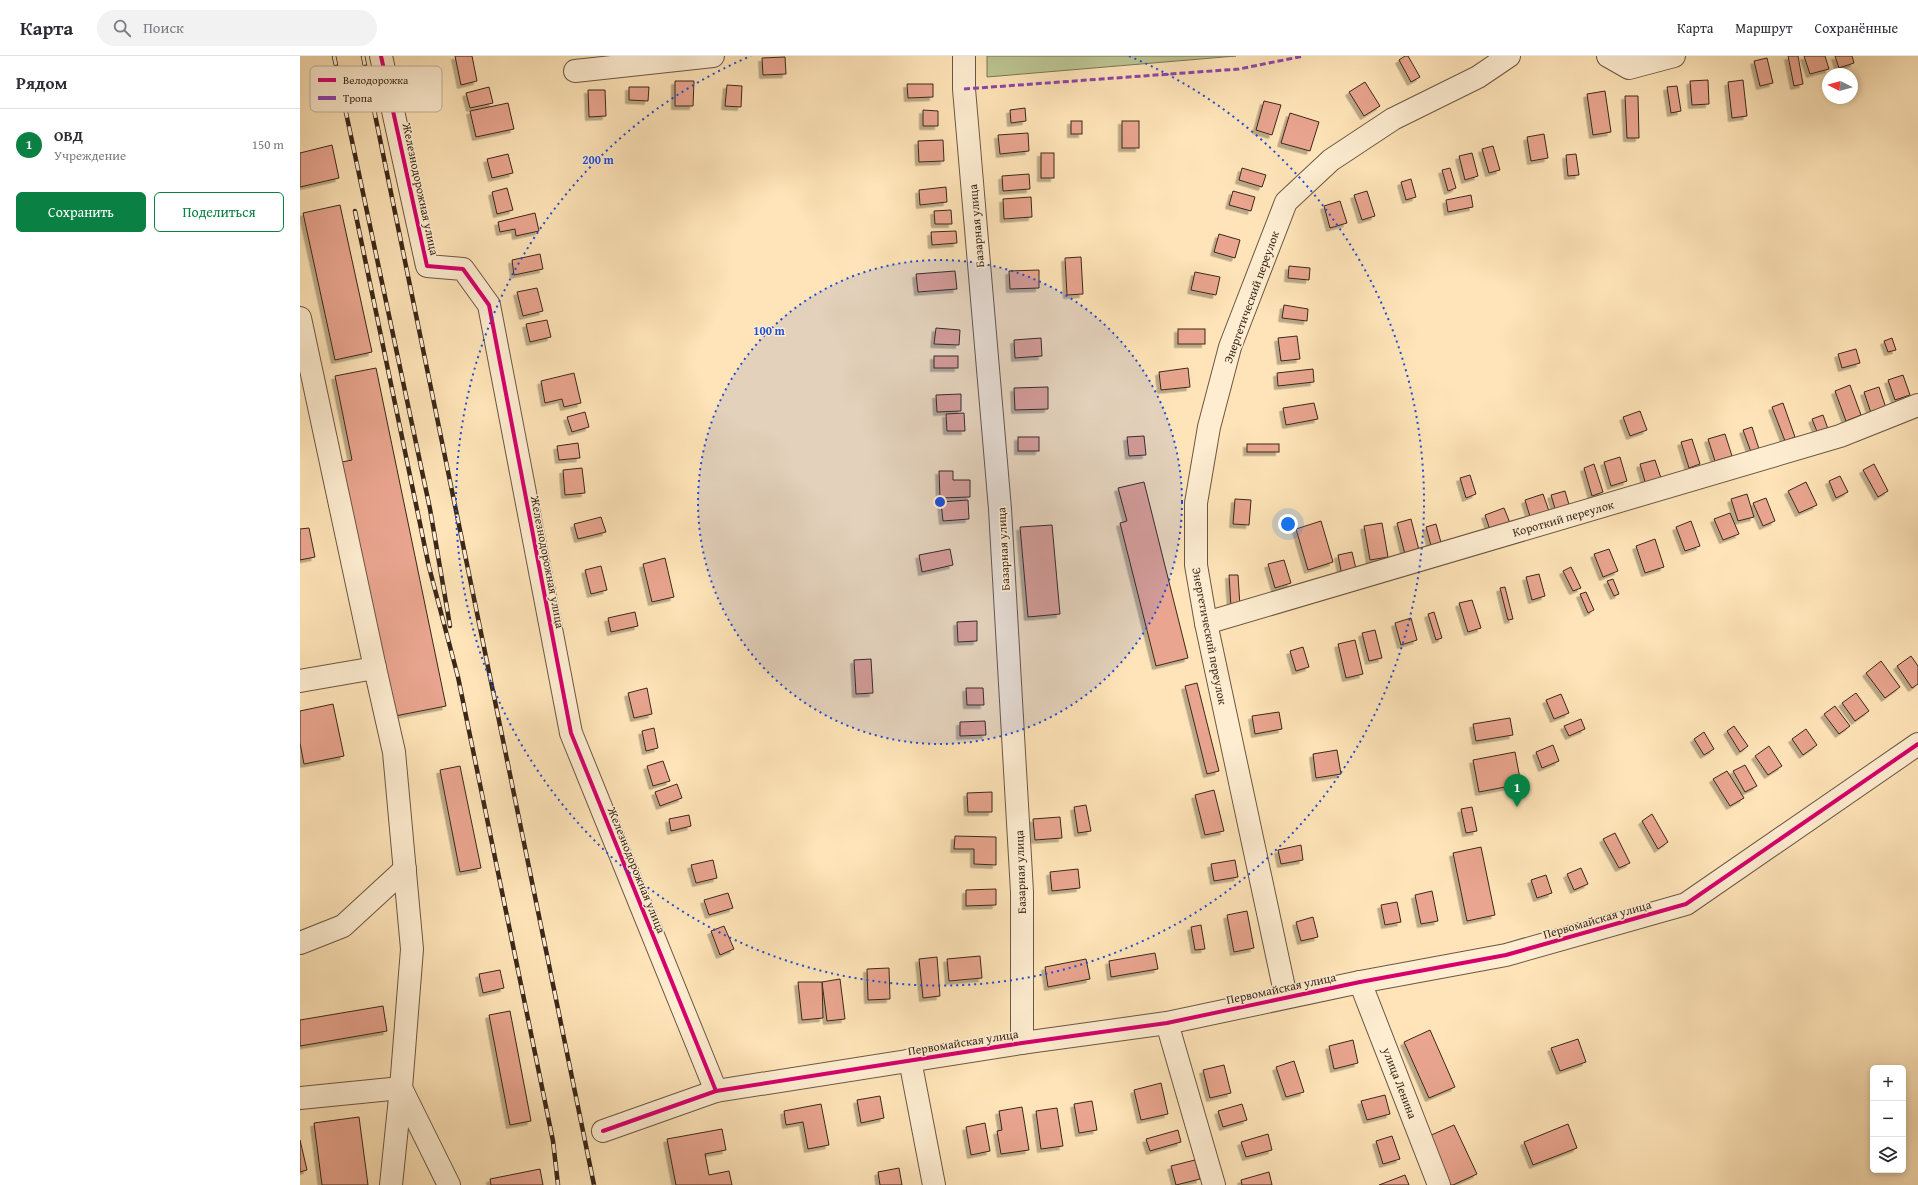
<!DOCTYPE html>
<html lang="ru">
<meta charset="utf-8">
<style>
body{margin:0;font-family:"Gentium Book Plus",serif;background:#f2f2f3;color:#2b2b33}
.controls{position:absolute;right:12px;bottom:12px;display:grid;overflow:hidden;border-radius:6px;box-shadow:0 2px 6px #0003}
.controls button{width:36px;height:36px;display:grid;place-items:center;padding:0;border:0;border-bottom:1px solid #e1e1e2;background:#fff;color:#2b2b33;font:20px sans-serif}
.compass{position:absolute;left:1522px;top:12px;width:36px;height:36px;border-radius:50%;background:#fff;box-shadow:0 2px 6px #0003;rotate:276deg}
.you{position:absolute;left:988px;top:468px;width:14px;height:14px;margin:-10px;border:3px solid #fff;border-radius:50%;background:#1a73e8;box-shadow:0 0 0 6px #1a73e833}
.badge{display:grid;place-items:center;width:26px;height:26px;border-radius:50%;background:#0b8043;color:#fff;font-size:13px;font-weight:700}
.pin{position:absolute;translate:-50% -33px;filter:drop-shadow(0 1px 2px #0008)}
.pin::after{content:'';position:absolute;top:21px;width:14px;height:12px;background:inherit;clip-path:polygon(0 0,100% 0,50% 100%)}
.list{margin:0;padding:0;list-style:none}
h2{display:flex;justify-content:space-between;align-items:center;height:52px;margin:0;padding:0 16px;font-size:17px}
h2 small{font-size:13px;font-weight:400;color:#7c7c81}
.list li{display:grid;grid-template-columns:26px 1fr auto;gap:12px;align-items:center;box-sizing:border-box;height:72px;padding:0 16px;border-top:1px solid #e1e1e2}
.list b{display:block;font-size:15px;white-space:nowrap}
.list p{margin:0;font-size:13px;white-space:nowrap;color:#7c7c81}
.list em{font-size:13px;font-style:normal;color:#7c7c81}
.actions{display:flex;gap:8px;padding:12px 16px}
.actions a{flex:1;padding:9px 0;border:1px solid #0b8043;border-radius:6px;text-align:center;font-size:14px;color:#0b8043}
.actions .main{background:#0b8043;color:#fff}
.icon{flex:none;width:22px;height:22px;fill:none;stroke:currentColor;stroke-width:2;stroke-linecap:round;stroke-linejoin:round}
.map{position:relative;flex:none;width:1618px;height:1129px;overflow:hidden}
header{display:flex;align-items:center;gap:24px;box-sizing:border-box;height:56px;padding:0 20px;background:#fff;border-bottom:1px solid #e1e1e2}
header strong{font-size:19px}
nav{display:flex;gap:22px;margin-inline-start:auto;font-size:14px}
.search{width:280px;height:36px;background:#f2f2f3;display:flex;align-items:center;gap:10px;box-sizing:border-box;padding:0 14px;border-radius:22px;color:#7c7c81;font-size:15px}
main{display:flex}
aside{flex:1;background:#fff}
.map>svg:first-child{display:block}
.green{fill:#bcc592;stroke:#7c7656}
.building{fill:#e9a58f;stroke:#3b281a;filter:url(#shadow)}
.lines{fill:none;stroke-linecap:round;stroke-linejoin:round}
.minor-casing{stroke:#6c5742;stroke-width:24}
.minor{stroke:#feedd1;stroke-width:22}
.rail-casing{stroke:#3b281a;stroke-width:4.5}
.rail{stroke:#feedd1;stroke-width:3;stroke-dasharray:9;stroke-linecap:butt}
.quiet{stroke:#8e44ad;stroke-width:3;stroke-dasharray:6 3;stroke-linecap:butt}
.cycleway-casing{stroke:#feedd1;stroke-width:6}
.cycleway{stroke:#d6006c;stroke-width:4}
.ring{fill:none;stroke:#1d4ed8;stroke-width:2;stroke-dasharray:2 4}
.labels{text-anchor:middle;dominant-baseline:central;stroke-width:3;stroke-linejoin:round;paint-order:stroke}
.street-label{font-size:12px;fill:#3b281a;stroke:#feedd1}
.key{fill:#feedd1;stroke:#c4b29a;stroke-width:1}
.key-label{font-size:11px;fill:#3b281a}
.centre{fill:#1d4ed8;stroke:#feedd1;stroke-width:2}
.ring-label{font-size:12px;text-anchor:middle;font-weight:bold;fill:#1d4ed8;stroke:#feedd1;stroke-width:3;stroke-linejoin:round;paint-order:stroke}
</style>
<header>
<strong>Карта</strong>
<div class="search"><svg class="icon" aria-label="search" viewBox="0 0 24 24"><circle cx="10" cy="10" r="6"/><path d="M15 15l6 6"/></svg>Поиск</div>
<nav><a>Карта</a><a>Маршрут</a><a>Сохранённые</a></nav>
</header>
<main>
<aside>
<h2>Рядом<small></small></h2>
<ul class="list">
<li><span class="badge">1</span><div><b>ОВД</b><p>Учреждение</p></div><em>150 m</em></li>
</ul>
<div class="actions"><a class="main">Сохранить</a><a>Поделиться</a></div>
</aside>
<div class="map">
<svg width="1618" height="1129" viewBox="0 0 1618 1129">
<defs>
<filter id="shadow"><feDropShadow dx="-3.5" dy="3.5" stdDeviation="0" flood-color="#0004"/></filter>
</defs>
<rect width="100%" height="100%" fill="#fee4b8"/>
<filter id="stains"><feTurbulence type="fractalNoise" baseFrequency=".005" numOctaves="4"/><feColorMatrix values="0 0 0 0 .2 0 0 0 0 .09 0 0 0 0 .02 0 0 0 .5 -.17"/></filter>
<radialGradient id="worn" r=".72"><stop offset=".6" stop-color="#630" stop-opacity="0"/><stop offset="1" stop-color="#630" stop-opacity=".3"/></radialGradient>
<path class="green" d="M687,0H936L687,21Z"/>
<g class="building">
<path d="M155,0H172L177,25L161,29Z"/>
<path d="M1105,0H1108L1120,21L1111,26L1099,4Z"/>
<path d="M1488,0H1498L1503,28L1494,30Z"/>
<path d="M1504,0H1525L1529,13L1510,18Z"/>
<path d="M1535,0H1552L1554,7L1539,12Z"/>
<path d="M485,1L486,18L463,19L462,2Z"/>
<path d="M1467,2L1473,27L1460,30L1454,5Z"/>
<path d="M1408,24L1409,48L1392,49L1390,25Z"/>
<path d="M1443,24L1447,60L1432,62L1428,26Z"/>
<path d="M375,25H394L393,50H375Z"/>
<path d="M1065,26L1080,50L1064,60L1049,36Z"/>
<path d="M607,28H633V41L608,42Z"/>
<path d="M427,29L442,30L441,51L425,50Z"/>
<path d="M1377,30L1381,55L1371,57L1367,31Z"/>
<path d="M189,31L193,47L170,52L166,37Z"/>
<path d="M329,31H349L348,45L329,44Z"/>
<path d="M288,34H305L306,60L289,61Z"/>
<path d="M1305,35L1311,76L1293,79L1287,38Z"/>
<path d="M1325,40H1338L1339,82H1327Z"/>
<path d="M964,45L981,49L972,79L956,74Z"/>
<path d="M208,47L214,73L176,81L170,55Z"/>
<path d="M725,52L726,65L711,67L710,54Z"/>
<path d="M623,54L638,55V70H623Z"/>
<path d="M990,57L1019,66L1010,95L981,87Z"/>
<rect x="771" y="65" width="11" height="13"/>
<rect x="822" y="65" width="17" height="27"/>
<path d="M728,77L729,95L700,98L698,79Z"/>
<path d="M1244,78L1248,102L1231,105L1227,81Z"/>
<path d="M643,84L644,105L619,106L618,85Z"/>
<path d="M32,89L39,122L0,131V97Z"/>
<path d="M1193,90L1200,114L1189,117L1182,93Z"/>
<rect x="741" y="97" width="13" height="25"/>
<path d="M1172,97L1178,120L1165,124L1159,100Z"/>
<path d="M208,98L213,117L192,122L187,103Z"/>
<path d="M1276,98L1279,119L1268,120L1266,99Z"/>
<path d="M942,112L966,119L962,131L939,124Z"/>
<path d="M1150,112L1156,132L1148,135L1142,114Z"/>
<path d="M729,118L730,133L703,135L702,120Z"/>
<path d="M1111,123L1116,141L1106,144L1101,126Z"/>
<path d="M646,131L647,146L620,149L619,134Z"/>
<path d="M207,132L213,154L197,158L192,136Z"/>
<path d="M933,135L955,141L951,155L929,149Z"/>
<path d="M1067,135L1075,160L1062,164L1054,139Z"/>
<path d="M1171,139L1173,151L1148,156L1146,144Z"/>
<path d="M731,141L732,161L704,163L703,143Z"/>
<path d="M1040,145L1047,167L1030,172L1024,150Z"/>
<path d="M40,149L72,296L35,304L3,157Z"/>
<path d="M651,154L652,168H635L634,155Z"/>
<path d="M235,157L239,175L216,180L215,173L200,176L198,166Z"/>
<path d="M656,175L657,187L632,189L631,176Z"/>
<path d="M919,178L940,184L935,202L914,196Z"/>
<path d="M240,198L243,213L214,219L212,204Z"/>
<path d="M781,201L783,238L767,239L765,202Z"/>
<path d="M989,210L1010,212L1009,224L988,222Z"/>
<path d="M739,214V232L710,233L709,215Z"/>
<path d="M655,215L657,233L618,236L616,218Z"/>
<path d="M895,216L920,221L916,239L891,234Z"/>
<path d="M237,232L243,255L223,260L217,236Z"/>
<path d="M984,249L1008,253L1007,265L982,262Z"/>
<path d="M247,264L251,281L230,286L226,268Z"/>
<path d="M636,272L660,274L659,289L634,288Z"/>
<rect x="878" y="273" width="27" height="15"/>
<path d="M997,280L1000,303L981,305L978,282Z"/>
<path d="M741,282L742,300L715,302L714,284Z"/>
<path d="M1592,282L1596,294L1588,296L1584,285Z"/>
<path d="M1556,293L1560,307L1542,312L1538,298Z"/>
<rect x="634" y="300" width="24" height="12"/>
<path d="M76,312L146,650L95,660L42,406L52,404L35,320Z"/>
<path d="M888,312L890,331L861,334L859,316Z"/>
<path d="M1013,313L1014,326L978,330L977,317Z"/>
<path d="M274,317L281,347L264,351L262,343L245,347L241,325Z"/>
<path d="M1603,319L1610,339L1595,344L1588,324Z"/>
<path d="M1550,329L1561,359L1546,365L1535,335Z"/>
<path d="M748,331V353L715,354L714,332Z"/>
<path d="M1579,331L1586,352L1571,357L1564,336Z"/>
<path d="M661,338V355L637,356L636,339Z"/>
<path d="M1014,347L1018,363L986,369L983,352Z"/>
<path d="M1483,347L1495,381L1485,385L1472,351Z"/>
<path d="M1340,355L1347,374L1330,380L1323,361Z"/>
<path d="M285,356L289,371L272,376L267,361Z"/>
<path d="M664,357L665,375H647L646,358Z"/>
<path d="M1523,359L1528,373L1518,378L1512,363Z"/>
<path d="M1452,371L1459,393L1451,396L1443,374Z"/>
<path d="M1425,378L1432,400L1415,405L1408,383Z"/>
<path d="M844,380L846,399L829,400L827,381Z"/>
<rect x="718" y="381" width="21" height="14"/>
<path d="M1392,383L1400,408L1389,412L1381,386Z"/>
<path d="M278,387L280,402L259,404L257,390Z"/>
<rect x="947" y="388" width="32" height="8"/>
<path d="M1320,401L1327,425L1311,430L1304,406Z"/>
<path d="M1355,404L1362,425L1346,429L1340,408Z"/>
<path d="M1294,408L1303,436L1292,440L1284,412Z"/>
<path d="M1574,408L1588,435L1578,441L1563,414Z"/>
<path d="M282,412L285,437L265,439L263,414Z"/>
<path d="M639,415H653V424H670V441L640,442Z"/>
<path d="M1170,419L1176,438L1166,442L1160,422Z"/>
<path d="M1540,420L1548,436L1536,442L1529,425Z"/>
<path d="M844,426L888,602L856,610L820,467L827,465L818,432Z"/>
<path d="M1506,426L1517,449L1499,457L1488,435Z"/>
<path d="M1265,435L1270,452L1256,456L1251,439Z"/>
<path d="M1243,438L1250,458L1231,464L1225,444Z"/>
<path d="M1447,438L1454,461L1438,465L1431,443Z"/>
<path d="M1466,442L1475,465L1463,470L1453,447Z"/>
<path d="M935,443L951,444L949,469L933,468Z"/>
<path d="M668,444L669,463L643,465L641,446Z"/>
<path d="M1204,452L1210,467L1190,474L1185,459Z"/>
<path d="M1430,457L1439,478L1423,484L1414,463Z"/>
<path d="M301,461L306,476L278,483L274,468Z"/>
<path d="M1111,463L1121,502L1107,506L1097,467Z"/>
<path d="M1021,465L1033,506L1008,514L996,473Z"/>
<path d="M1391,465L1400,490L1385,495L1376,471Z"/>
<path d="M1082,467L1088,501L1070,504L1064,470Z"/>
<path d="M1136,468L1143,494L1133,497L1126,471Z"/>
<path d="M752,469L760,558L728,561L720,471Z"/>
<path d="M9,472L15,501L0,504V473Z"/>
<path d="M1355,483L1364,511L1345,517L1336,490Z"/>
<path d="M650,493L653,509L622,516L619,499Z"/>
<path d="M1309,493L1318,515L1303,521L1294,498Z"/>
<path d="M1052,496L1057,517L1042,520L1038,499Z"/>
<path d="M365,502L374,541L352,546L343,508Z"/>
<path d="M984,504L991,527L975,532L968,508Z"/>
<path d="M301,510L307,534L291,538L285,514Z"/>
<path d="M1271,511L1281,532L1273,535L1263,515Z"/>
<path d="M1239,518L1245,540L1232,544L1226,521Z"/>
<path d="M929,519H938L940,551H931Z"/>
<path d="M1313,523L1319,538L1314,540L1307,525Z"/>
<path d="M1205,531L1213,563L1208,564L1200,532Z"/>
<path d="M1286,536L1294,554L1288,557L1280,538Z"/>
<path d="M1172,544L1181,572L1168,576L1159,547Z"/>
<path d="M335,556L338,570L311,576L308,562Z"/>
<path d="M1134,556L1142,582L1136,584L1128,558Z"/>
<path d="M1111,562L1117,584L1101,589L1095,567Z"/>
<path d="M677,565V585L658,586L657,566Z"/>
<path d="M1075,574L1082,602L1069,605L1062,577Z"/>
<path d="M1055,584L1063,618L1046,622L1038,588Z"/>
<path d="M1003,591L1009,611L996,615L990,595Z"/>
<path d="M1611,600L1618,610V628L1612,632L1597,610Z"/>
<path d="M571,603L573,637L556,638L554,604Z"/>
<path d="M1581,605L1600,631L1585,642L1566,617Z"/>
<path d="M897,627L919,715L907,718L885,630Z"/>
<path d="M347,632L352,658L334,662L328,637Z"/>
<path d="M666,632H683L684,649H667Z"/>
<path d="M1556,637L1569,655L1555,665L1542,647Z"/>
<path d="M1261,638L1269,657L1254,663L1246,644Z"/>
<path d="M33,648L44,700L4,708L0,687V655Z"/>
<path d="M1535,650L1550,670L1539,678L1524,658Z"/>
<path d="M979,656L982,673L955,678L952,660Z"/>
<path d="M1210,662L1213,679L1176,685L1173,668Z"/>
<path d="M1281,663L1285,673L1269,680L1264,670Z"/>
<path d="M685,665L686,679L660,680V666Z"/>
<path d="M1434,670L1448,690L1440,696L1427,675Z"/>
<path d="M354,672L358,692L346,695L342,675Z"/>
<path d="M1506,673L1517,689L1503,699L1492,683Z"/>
<path d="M1404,676L1414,693L1404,699L1394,683Z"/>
<path d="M1253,689L1259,705L1242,712L1236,696Z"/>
<path d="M1469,690L1482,710L1468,719L1455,700Z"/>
<path d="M1037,694L1041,718L1016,722L1013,698Z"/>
<path d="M1215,696L1221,728L1179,736L1173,704Z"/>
<path d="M363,705L370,725L353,730L347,710Z"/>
<path d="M1445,709L1457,730L1445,736L1433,715Z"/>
<path d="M160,710L181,812L160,816L140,714Z"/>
<path d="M1427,715L1444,742L1430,750L1413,723Z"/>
<path d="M377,728L382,742L360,750L355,736Z"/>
<path d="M914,734L924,775L905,779L895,739Z"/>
<path d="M692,736V756H668L667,737Z"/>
<path d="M786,749L791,775L778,777L774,751Z"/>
<path d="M1172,751L1177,775L1166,777L1161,753Z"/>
<path d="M1352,758L1368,786L1358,793L1342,765Z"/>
<path d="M389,759L391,770L371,775L369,763Z"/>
<path d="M760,761L762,782L735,784L733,763Z"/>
<path d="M1315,777L1330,807L1319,812L1303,783Z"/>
<path d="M655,780L696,781V809L674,808V793H654Z"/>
<path d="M1001,789L1003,804L981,808L978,794Z"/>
<path d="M1181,791L1195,859L1167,865L1153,797Z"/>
<path d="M413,804L417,822L396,827L391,809Z"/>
<path d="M935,804L938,821L914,825L911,808Z"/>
<path d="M1281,812L1288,828L1274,834L1267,818Z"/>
<path d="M778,813L780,832L752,835L750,816Z"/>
<path d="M1246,819L1252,837L1237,842L1231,824Z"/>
<path d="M696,833V849L666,850V834Z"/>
<path d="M1132,835L1138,865L1121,868L1115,839Z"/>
<path d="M428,837L433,852L409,859L404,844Z"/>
<path d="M1097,846L1101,866L1085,869L1081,849Z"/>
<path d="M947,855L954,892L934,896L927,859Z"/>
<path d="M1013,861L1018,881L1001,885L996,866Z"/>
<path d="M901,869L905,893L895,894L891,871Z"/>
<path d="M424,870L434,893L420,899L411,875Z"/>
<path d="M855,897L858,913L811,921L809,905Z"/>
<path d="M680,900L682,922L649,925L647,903Z"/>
<path d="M637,901L640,940L623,942L619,903Z"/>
<path d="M786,903L790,923L748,931L745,911Z"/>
<path d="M589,912L590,943L568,944L567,913Z"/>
<path d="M200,914L204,932L183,937L179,918Z"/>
<path d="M540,923L545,963L527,965L522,926Z"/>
<path d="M498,926H522L523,962L502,964Z"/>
<path d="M83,950L87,975L0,990V964Z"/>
<path d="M210,955L231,1065L210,1069L189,959Z"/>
<path d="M1130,974L1155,1031L1129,1042L1104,986Z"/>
<path d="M1278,983L1286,1006L1260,1015L1251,992Z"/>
<path d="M1053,984L1058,1007L1034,1013L1029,990Z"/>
<path d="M994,1005L1004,1036L986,1041L976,1011Z"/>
<path d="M924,1009L931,1037L910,1042L903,1014Z"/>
<path d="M861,1027L868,1058L841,1064L834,1034Z"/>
<path d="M1085,1039L1090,1058L1067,1064L1061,1045Z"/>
<path d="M580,1040L584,1062L561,1067L557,1044Z"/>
<path d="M792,1045L797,1074L779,1077L774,1048Z"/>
<path d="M521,1048L529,1089L508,1093L503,1066L486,1069L484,1055Z"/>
<path d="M942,1048L947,1064L923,1071L918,1055Z"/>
<path d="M722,1051L729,1094L701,1098L697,1075L702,1074L699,1055Z"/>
<path d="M757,1052L763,1090L741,1093L736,1055Z"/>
<path d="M59,1061L68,1129H22L14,1067Z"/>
<path d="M685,1067L690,1095L671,1099L666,1071Z"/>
<path d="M1268,1068L1277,1092L1233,1109L1224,1086Z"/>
<path d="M1154,1069L1177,1118L1153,1129H1149L1127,1081Z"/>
<path d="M422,1073L426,1094L405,1098L409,1119L429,1115L432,1129H376L367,1083Z"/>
<path d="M878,1074L881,1086L850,1095L846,1083Z"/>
<path d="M968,1078L972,1094L946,1101L941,1086Z"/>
<path d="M1092,1080L1100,1103L1083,1108L1076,1085Z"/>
<path d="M0,1084L7,1114L0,1116Z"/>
<path d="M895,1104L900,1123L876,1129L871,1110Z"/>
<path d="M599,1112L602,1129H580L578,1116Z"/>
<path d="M240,1113L243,1129H191L190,1123Z"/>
<path d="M969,1116L972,1129H942L941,1124Z"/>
<path d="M1105,1119L1109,1129H1079Z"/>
</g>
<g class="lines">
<defs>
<g id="minor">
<path d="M81,0L127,210L163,213L189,249L271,677L416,1035"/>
<path d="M664,0V33L700,453L722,836V987"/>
<path d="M1308,0L1329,12L1374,0"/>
<path d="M275,15L413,0"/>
<path d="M0,262L75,612L94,696L112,893L101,1032L91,1129"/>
<path d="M906,567L1540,380L1618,349"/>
<path d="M0,625L75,612"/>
<path d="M0,887L43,870L105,813"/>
<path d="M1060,926L1139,1129"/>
<path d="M986,941L906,567L896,509V447L909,371L930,291L986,146L1031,104L1093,63L1178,21L1209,0"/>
<path d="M867,967L914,1129"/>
<path d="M610,1004L634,1129"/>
<path d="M0,1042L101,1032L149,1129"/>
<path d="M303,1075L416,1035L722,987L867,967L1060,926L1206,899L1386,848L1618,688"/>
</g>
</defs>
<use href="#minor" class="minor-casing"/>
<use href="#minor" class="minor"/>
<defs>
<g id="rail">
<path d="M34,0L130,453L150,570"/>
<path d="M63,0L294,1129"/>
<path d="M55,155L129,511L158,621L253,1085L258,1129"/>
</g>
</defs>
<use href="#rail" class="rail-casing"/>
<use href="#rail" class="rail"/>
<path class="quiet" d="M664,33L939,13L1004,0"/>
<defs>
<g id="cycleway">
<path d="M81,0L127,210L163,213L189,249L271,677L416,1035"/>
<path d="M303,1075L416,1035L722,987L867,967L1060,926L1206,899L1386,848L1618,688"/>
</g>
</defs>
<use href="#cycleway" class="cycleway-casing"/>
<use href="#cycleway" class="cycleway"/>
</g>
<circle cx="640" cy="446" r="242" fill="#1d4ed8" fill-opacity=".12"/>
<g class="ring">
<circle cx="640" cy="446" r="242"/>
<path d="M829 0A484 484 0 1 1 451 0"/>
</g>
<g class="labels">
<g class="street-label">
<text transform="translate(121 133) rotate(78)">Железнодорожная улица</text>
<text transform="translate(676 170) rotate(-95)">Базарная улица</text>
<text transform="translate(951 241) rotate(-70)">Энергетический переулок</text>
<text transform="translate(1263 462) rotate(-16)">Короткий переулок</text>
<text transform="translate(703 493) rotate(-93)">Базарная улица</text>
<text transform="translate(248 506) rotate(79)">Железнодорожная улица</text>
<text transform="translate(910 580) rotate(79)">Энергетический переулок</text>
<text transform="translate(337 814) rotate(68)">Железнодорожная улица</text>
<text transform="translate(720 816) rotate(-92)">Базарная улица</text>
<text transform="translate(1297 863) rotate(-16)">Первомайская улица</text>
<text transform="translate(981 932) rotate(-12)">Первомайская улица</text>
<text transform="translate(663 986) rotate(-9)">Первомайская улица</text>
<text transform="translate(1100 1027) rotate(69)">улица Ленина</text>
</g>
</g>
<rect x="10" y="10" width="132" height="46" rx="6" class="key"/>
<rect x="18" y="22" width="18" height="4" fill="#d6006c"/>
<rect x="18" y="40" width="18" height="4" fill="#8e44ad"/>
<g class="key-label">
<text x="43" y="28">Велодорожка</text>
<text x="43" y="46">Тропа</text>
</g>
<circle cx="640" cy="446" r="6" class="centre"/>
<g class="ring-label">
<text x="298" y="108">200 m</text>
<text x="469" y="279">100 m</text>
</g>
<rect width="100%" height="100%" filter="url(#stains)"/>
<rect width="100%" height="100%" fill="url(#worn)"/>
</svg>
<div class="controls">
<button>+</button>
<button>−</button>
<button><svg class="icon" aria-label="layers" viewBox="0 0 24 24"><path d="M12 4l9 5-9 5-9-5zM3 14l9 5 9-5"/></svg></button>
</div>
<svg class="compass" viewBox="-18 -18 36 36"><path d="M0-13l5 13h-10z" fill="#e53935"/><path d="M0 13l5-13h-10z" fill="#7c7c81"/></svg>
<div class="you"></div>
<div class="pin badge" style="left:1217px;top:751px">1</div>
</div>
</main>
